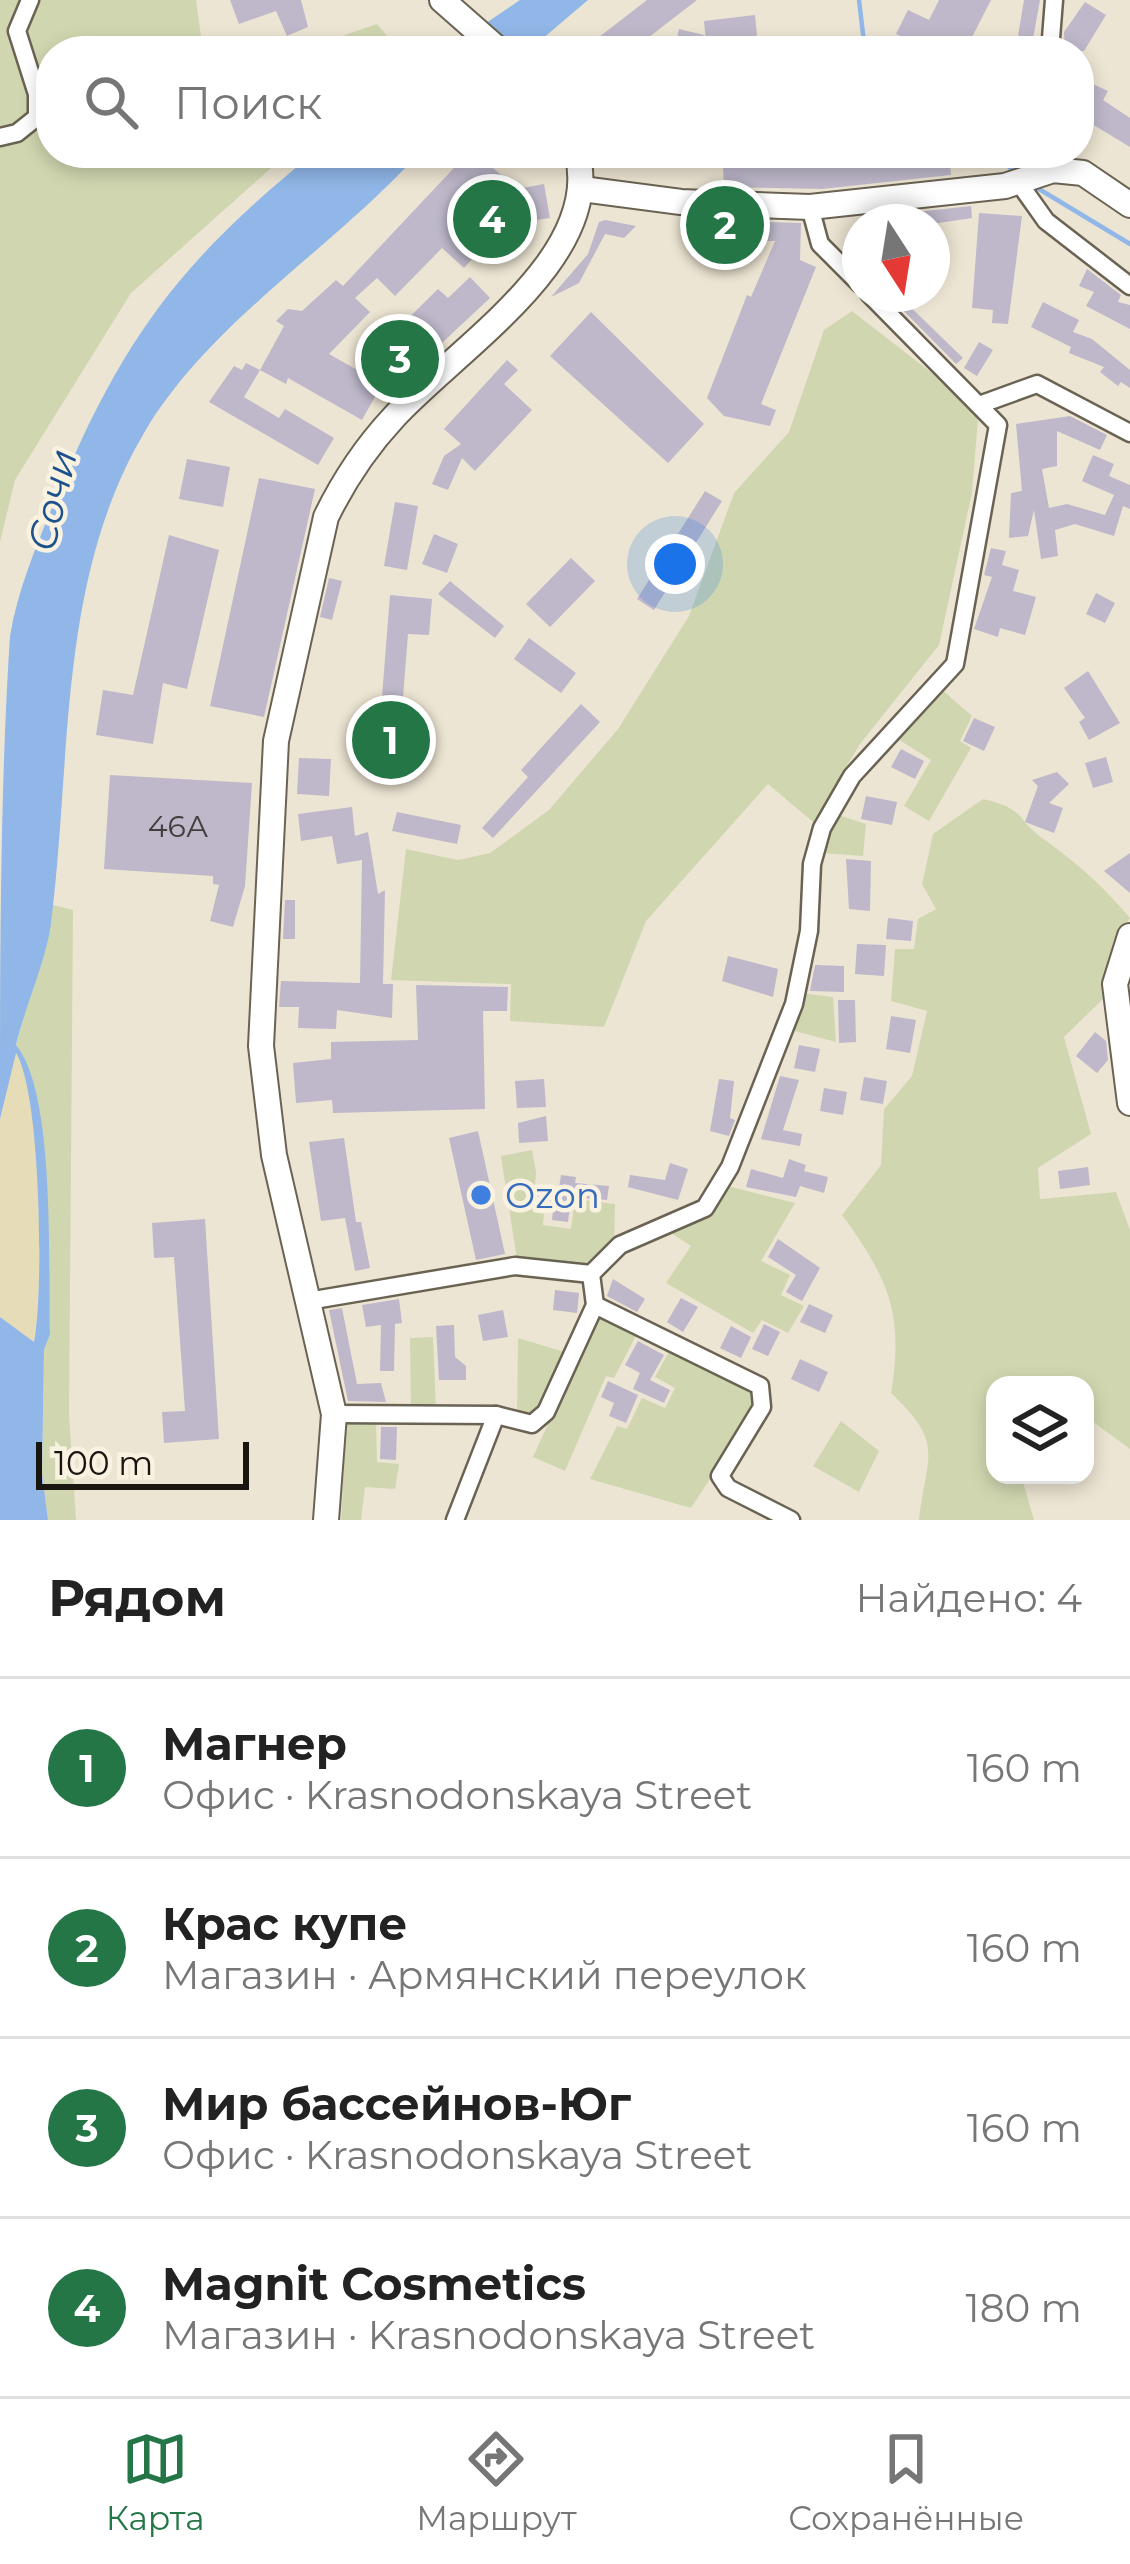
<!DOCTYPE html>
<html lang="ru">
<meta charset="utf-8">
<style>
body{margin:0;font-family:Montserrat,sans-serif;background:#f6f6f6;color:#222}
.controls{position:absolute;right:36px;bottom:36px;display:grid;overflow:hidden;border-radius:24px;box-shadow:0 6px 18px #0003}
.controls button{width:108px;height:108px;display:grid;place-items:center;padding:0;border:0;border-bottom:3px solid #e0e0e0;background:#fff;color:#222;font:60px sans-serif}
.compass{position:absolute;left:842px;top:204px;width:108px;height:108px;border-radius:50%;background:#fff;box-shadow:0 6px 18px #0003;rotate:168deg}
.scale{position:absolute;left:36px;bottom:30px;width:213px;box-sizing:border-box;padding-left:12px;border:6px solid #191610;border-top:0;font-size:33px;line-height:42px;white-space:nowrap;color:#191610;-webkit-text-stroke:9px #faf2e0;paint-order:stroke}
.you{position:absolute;left:675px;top:564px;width:42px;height:42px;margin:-30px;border:9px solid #fff;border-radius:50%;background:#1a73e8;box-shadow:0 0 0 18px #1a73e833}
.badge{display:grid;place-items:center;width:78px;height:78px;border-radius:50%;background:#247647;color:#fff;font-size:39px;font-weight:700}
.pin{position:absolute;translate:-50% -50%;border:6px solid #fff;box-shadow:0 3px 12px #0006}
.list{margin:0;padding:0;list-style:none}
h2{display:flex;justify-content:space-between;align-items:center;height:156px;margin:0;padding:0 48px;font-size:51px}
h2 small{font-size:39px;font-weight:400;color:#767676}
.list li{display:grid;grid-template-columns:78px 1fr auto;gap:36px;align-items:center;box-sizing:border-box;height:180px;padding:0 48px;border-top:3px solid #e0e0e0}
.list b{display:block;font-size:45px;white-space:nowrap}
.list p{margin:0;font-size:39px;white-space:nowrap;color:#767676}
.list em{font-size:39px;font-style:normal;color:#767676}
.icon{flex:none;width:66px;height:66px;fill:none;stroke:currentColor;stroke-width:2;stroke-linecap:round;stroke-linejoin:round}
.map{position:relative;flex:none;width:1130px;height:1520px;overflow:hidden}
.search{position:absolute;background:#fff;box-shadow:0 6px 18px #0003;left:36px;right:36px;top:36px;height:132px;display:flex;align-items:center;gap:30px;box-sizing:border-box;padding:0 42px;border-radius:48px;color:#767676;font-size:45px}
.sheet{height:876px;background:#fff}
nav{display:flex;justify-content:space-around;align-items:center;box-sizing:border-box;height:168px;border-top:3px solid #e0e0e0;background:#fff;font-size:33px;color:#767676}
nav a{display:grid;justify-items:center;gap:6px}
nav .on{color:#247647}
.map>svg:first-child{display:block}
.green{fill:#d0d7b0}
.sand{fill:#e6dcb7}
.water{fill:#90b7e8}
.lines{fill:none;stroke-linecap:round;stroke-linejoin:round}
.stream{stroke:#90b7e8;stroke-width:4.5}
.building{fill:#beb8ca}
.street-casing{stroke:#6a6353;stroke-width:21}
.secondary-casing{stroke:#6a6353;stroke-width:28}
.street{stroke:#fff;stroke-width:16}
.secondary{stroke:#fff;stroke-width:24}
.shop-dot{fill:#3f7fe0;stroke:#faf2e0;stroke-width:4.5}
.labels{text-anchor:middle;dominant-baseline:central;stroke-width:9;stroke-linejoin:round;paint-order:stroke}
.number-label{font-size:30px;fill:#423e3e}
.shop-label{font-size:36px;fill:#366cbe;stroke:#faf2e0;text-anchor:start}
.water-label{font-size:39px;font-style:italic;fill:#1c518c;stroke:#faf2e0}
</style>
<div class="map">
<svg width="1130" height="1520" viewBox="0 0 1130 1520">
<rect width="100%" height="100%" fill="#ede5d3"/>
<g class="green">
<path d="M0,0H196L203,51H51V153H288L131,293L15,480L0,542Z"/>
<path d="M377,24L400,51H298Z"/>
<path d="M852,311L964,398L979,405L972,493L939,645L860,744L813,822L768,784L646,921L604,1027L510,1021L511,984L391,980L406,849L458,860L490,853L549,810L618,729L689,616L734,493L789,432L824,330Z"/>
<path d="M940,688L972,716L960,741L971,748L929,821L904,806L931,760L893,736Z"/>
<path d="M983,799C1029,810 1014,819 1045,840C1078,864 1103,886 1130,918L1112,948L1104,998L1064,1037L1091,1134L1038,1168L1040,1199L1116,1192L1130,1230V1449L1085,1416V1385H995V1475H1021L1034,1520H919C926,1455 946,1445 891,1393C904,1314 889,1279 842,1215L881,1165L884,1109L912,1076L927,1011L891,1001L895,949H914L918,919L936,909L922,884L933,834Z"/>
<path d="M835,814L866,824L863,856L821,853Z"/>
<path d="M53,905L73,910L69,1415L76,1520H48L42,1473L44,1350L50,1334L45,1159L16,1046Z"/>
<path d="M801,993L833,997L836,1042L787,1029Z"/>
<path d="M532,1150L536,1172L533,1212L544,1214L543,1225L571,1229L575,1199L615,1204L614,1244L590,1270L517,1260L501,1156Z"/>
<path d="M724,1185L795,1203L761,1261L790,1275L781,1295L804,1306L788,1333L762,1320L753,1333L666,1283L691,1246L668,1231Z"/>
<path d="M598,1314L636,1336L614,1378L606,1376L565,1471L533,1457Z"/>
<path d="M433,1337L436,1410L411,1412L410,1338Z"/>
<path d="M518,1338L568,1353L551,1395L531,1418L517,1414Z"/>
<path d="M671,1348L755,1391L758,1405L691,1508L590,1479L617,1426L627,1429L642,1398L665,1408L675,1388L655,1377Z"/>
<path d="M376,1421L377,1462L399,1464L395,1489L365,1487L361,1520H341L346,1422Z"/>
<path d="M841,1421L879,1451L859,1492L813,1466Z"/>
</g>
<path class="sand" d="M15,1051C43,1096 43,1287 34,1343L0,1317V1119Z"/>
<g class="water">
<path d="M520,0H588L528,51H445Z"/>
<path d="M314,153H419C334,248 210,321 144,433C57,581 72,758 51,923C47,958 25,1007 16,1045C56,1093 48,1267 50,1334L44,1350L42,1473L48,1520H0V1317L34,1342C44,1293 41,1092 16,1053L0,1119C0,964 0,787 10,636C18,588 38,542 56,498C122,339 180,261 314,153Z"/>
</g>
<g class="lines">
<g class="stream">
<path d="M859,0L865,51"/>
<path d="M996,153L1013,171"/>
<path d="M1039,189L1130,244"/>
</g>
</g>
<g class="building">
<path d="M230,0H301L308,27L287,36L276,11L239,24Z"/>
<path d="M647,0H697L631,51H581Z"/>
<path d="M939,0H991L970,41L990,51H931L896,34L908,10L929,20Z"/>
<path d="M1024,0H1040L1033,39L1018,36Z"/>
<path d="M1085,2L1106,15L1084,51H1065L1064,32Z"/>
<path d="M755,15L757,36L706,42L704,21Z"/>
<path d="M679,29L704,35L700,51H674Z"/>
<path d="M1084,80L1108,91L1103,100L1130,118V147L1092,124L1079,140Z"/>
<path d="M468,153H506L493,168L518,189L544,184L550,218L529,221L525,199L464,268L442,248L395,296L377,278L355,298L370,312L329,354L382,384L362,420L288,378L286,384L260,370L284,326L276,321L288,309L302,311L336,280L343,286Z"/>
<path d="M847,153H949L951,175L822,189L724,187L723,167L854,161Z"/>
<path d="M971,206L972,218L932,224L880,222L879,216Z"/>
<path d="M979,213L1022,216L1008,324L992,323L993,310L972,308Z"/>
<path d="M605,220L636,226L624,238L605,234L579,283L551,297L588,254L599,222Z"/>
<path d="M715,220L801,223L800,260L816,267L761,404L776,410L770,426L724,416L707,398L747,295L751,297L775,241H714Z"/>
<path d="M1087,269L1121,295L1118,302L1130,305V329L1086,306L1094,292L1079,286Z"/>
<path d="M470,277L490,298L398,384L370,356L438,289L448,298Z"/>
<path d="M887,294H897L963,358L956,364Z"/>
<path d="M1043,302L1079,320L1073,332L1092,339L1130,370V388L1121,382L1118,386L1100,372L1104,367L1069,353L1071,347L1031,327Z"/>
<path d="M591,312L704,424L668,463L550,356Z"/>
<path d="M979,342L993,350L977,376L964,368Z"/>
<path d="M507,360L518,370L504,384L532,410L475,471L462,458L448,490L432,484L444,456L461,444L444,429Z"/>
<path d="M246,363L260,370L244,397L279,418L285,409L334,438L318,465L209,402L234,366L242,370Z"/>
<path d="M1070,416L1107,435L1100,450L1057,431V466L1042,469L1049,508L1067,504L1105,515L1114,495L1082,481L1093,455L1114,464L1109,476L1130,485V509L1123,506L1114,536L1075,524L1055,530L1058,556L1041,559L1034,510L1028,536L1009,538L1011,493L1022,491L1016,424Z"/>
<path d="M187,459L230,467L223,507L179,499Z"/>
<path d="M259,478L315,489L264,717L210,706Z"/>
<path d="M705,491L722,501L654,610L637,599Z"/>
<path d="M395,502L418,506L407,570L384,566Z"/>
<path d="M434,534L458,544L447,573L422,564Z"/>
<path d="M169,535L219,550L187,689L163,683L153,744L96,735L103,690L133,695Z"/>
<path d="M991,548L1006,551L1002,565L1019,570L1013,591L1036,597L1025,635L1000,628L998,637L974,629L992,577L984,575Z"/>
<path d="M571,558L595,581L550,627L526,604Z"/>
<path d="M329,578L342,581L332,620L320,617Z"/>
<path d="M450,581L504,626L495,638L438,594Z"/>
<path d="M1096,593L1115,603L1105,623L1086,614Z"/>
<path d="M390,595L432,599L429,635L408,634L398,761L377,760Z"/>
<path d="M529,638L576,673L561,693L514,659Z"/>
<path d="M1088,671L1120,723L1089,740L1079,722L1085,718L1064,688Z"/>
<path d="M581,704L600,722L493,838L482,828L528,777L521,770Z"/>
<path d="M974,718L995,727L984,751L963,741Z"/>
<path d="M901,749L924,761L915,779L891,767Z"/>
<path d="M1106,757L1113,782L1093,788L1085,763Z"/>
<path d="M299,758L331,759L329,796L297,794Z"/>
<path d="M1057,772L1069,784L1049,803L1063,808L1054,833L1025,822L1038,786L1032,780Z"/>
<path d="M110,775L252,783L245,886L233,927L210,921L219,885L213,884V876L104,869Z"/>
<path d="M866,796L897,802L892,825L861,819Z"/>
<path d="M352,807L355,836L368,832L378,894L385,890L383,984H393L392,1018L337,1010L336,1029L298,1028L299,1007H279L281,981L360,983L362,860L337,864L332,836L301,841L298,814Z"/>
<path d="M397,812L461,825L457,844L392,831Z"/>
<path d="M1130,853V893L1104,871Z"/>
<path d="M846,859L871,861L870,911L849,909Z"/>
<path d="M285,900H295V939H283Z"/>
<path d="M888,918L913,921L911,941L886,939Z"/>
<path d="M857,944L886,945L884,976L855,974Z"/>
<path d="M728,956L778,969L773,997L722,981Z"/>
<path d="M815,965L844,966V992L810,991Z"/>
<path d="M416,985L508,987L507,1011H483L485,1109L333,1113L332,1100L296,1103L293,1063L331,1059V1042L418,1040Z"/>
<path d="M838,1000H855L856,1042L839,1043Z"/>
<path d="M891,1016L916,1020L910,1053L886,1049Z"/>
<path d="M1095,1032L1106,1041L1108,1060L1097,1073L1076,1056Z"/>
<path d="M799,1045L820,1049L815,1072L794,1068Z"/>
<path d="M780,1076L799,1080L783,1130L802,1134L800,1146L761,1139Z"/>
<path d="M864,1077L887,1081L883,1104L860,1100Z"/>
<path d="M544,1079L546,1107L517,1108L515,1081Z"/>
<path d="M719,1079L734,1081L730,1118L735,1120L729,1136L710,1131Z"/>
<path d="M824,1088L847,1092L843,1115L820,1111Z"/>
<path d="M546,1116L548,1141L519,1143L518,1123Z"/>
<path d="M478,1131L505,1254L476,1260L449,1138Z"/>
<path d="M344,1138L356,1222H361L370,1268L355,1271L345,1218L321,1221L309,1142Z"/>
<path d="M789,1159L806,1165L804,1171L828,1177L824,1193L800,1186L796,1197L746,1187L751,1169L783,1178Z"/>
<path d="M670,1163L688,1169L678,1200L628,1187L630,1175L665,1180Z"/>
<path d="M1088,1167L1090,1185L1060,1189L1058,1171Z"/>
<path d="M561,1175L576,1177L575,1183L609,1186L607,1200L571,1197L568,1222L552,1220L553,1210L535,1208L538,1185L559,1188Z"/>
<path d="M205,1219L219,1439L164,1443L162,1412L185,1411L174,1257L154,1258L152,1223Z"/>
<path d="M778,1239L820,1268L802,1301L786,1292L796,1275L768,1257Z"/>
<path d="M613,1279L645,1299L637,1312L607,1296Z"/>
<path d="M555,1290L579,1293L577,1313L553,1310Z"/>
<path d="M681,1298L698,1307L683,1332L667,1322Z"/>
<path d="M399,1299L402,1323L395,1324L394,1371H380L381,1325L366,1327L362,1305Z"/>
<path d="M809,1304L833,1315L825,1333L800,1322Z"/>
<path d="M342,1308L357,1384L381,1383L386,1402L348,1401L329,1310Z"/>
<path d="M503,1310L508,1337L483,1341L478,1315Z"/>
<path d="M764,1324L780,1332L768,1356L752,1349Z"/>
<path d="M454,1325L455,1357L466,1366V1380H439L436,1326Z"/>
<path d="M731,1326L751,1337L741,1358L720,1348Z"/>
<path d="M638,1341L664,1355L650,1380L670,1390L664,1403L633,1389L640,1373L625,1365Z"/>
<path d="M800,1359L828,1372L819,1392L791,1379Z"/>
<path d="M608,1381L638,1395L626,1423L609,1416L614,1403L601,1397Z"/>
<path d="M381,1427H397L396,1460L380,1459Z"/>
</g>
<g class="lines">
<defs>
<g id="street">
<path d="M1050,51L1054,0"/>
<path d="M0,137L17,133L37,117V94L17,31L30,0"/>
<path d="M1040,172L1041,153"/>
<path d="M1019,183L1046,221L1130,286"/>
<path d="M810,207L820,244L860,284"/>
<path d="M979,405L1037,384L1130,433"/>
<path d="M308,1301L515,1266L591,1274"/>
<path d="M595,1305L760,1386L762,1407L720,1476L728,1488L791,1520"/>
<path d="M334,1414L496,1415"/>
<path d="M455,1520L496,1415L532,1424L546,1412L595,1305L591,1274L620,1245L705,1208L730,1167L794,1004L809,931L812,864L822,828L852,776L955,664L998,425L869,294"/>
</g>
<g id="secondary">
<path d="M442,0L500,51"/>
<path d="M582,189L681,202L810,207L1005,186L1053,170L1083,173L1130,205"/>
<path d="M1130,936L1115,984L1130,1103"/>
<path d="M326,1520L334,1414L274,1155L261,1046L276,741L326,517C344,480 366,447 394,417C455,350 605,257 577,153"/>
</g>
</defs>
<use href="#street" class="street-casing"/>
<use href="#secondary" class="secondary-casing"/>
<use href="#street" class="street"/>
<use href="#secondary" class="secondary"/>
</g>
<circle class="shop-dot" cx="481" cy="1195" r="12"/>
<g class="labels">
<g class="number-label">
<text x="178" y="826">46А</text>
</g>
<g class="shop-label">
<text x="505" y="1195">Ozon</text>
</g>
<g class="water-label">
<text transform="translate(52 500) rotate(-77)">Сочи</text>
</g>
</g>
</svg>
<div class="controls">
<button><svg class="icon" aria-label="layers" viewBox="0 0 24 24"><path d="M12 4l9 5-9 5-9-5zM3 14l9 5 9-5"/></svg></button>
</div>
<svg class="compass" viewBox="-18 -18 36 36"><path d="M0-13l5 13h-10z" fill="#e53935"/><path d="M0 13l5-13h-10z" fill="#767676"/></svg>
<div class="scale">100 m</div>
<div class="you"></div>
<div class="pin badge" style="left:391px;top:740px">1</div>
<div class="pin badge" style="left:725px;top:225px">2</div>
<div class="pin badge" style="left:400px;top:359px">3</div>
<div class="pin badge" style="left:492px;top:219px">4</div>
<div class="search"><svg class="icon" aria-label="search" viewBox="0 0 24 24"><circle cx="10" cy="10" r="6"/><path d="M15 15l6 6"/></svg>Поиск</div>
</div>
<section class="sheet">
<h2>Рядом<small>Найдено: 4</small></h2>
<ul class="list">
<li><span class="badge">1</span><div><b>Магнер</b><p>Офис · Krasnodonskaya Street</p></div><em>160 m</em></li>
<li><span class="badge">2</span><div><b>Крас купе</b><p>Магазин · Армянский переулок</p></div><em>160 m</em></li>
<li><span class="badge">3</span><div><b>Мир бассейнов-Юг</b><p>Офис · Krasnodonskaya Street</p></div><em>160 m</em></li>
<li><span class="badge">4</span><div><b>Magnit Cosmetics</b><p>Магазин · Krasnodonskaya Street</p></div><em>180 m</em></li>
</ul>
</section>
<nav>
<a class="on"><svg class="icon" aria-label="map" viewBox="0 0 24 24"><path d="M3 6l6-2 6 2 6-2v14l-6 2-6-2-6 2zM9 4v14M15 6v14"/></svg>Карта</a>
<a><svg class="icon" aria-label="directions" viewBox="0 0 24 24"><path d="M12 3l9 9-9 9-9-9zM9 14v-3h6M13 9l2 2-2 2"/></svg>Маршрут</a>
<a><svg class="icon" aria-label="saved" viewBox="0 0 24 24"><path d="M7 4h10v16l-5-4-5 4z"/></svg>Сохранённые</a>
</nav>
